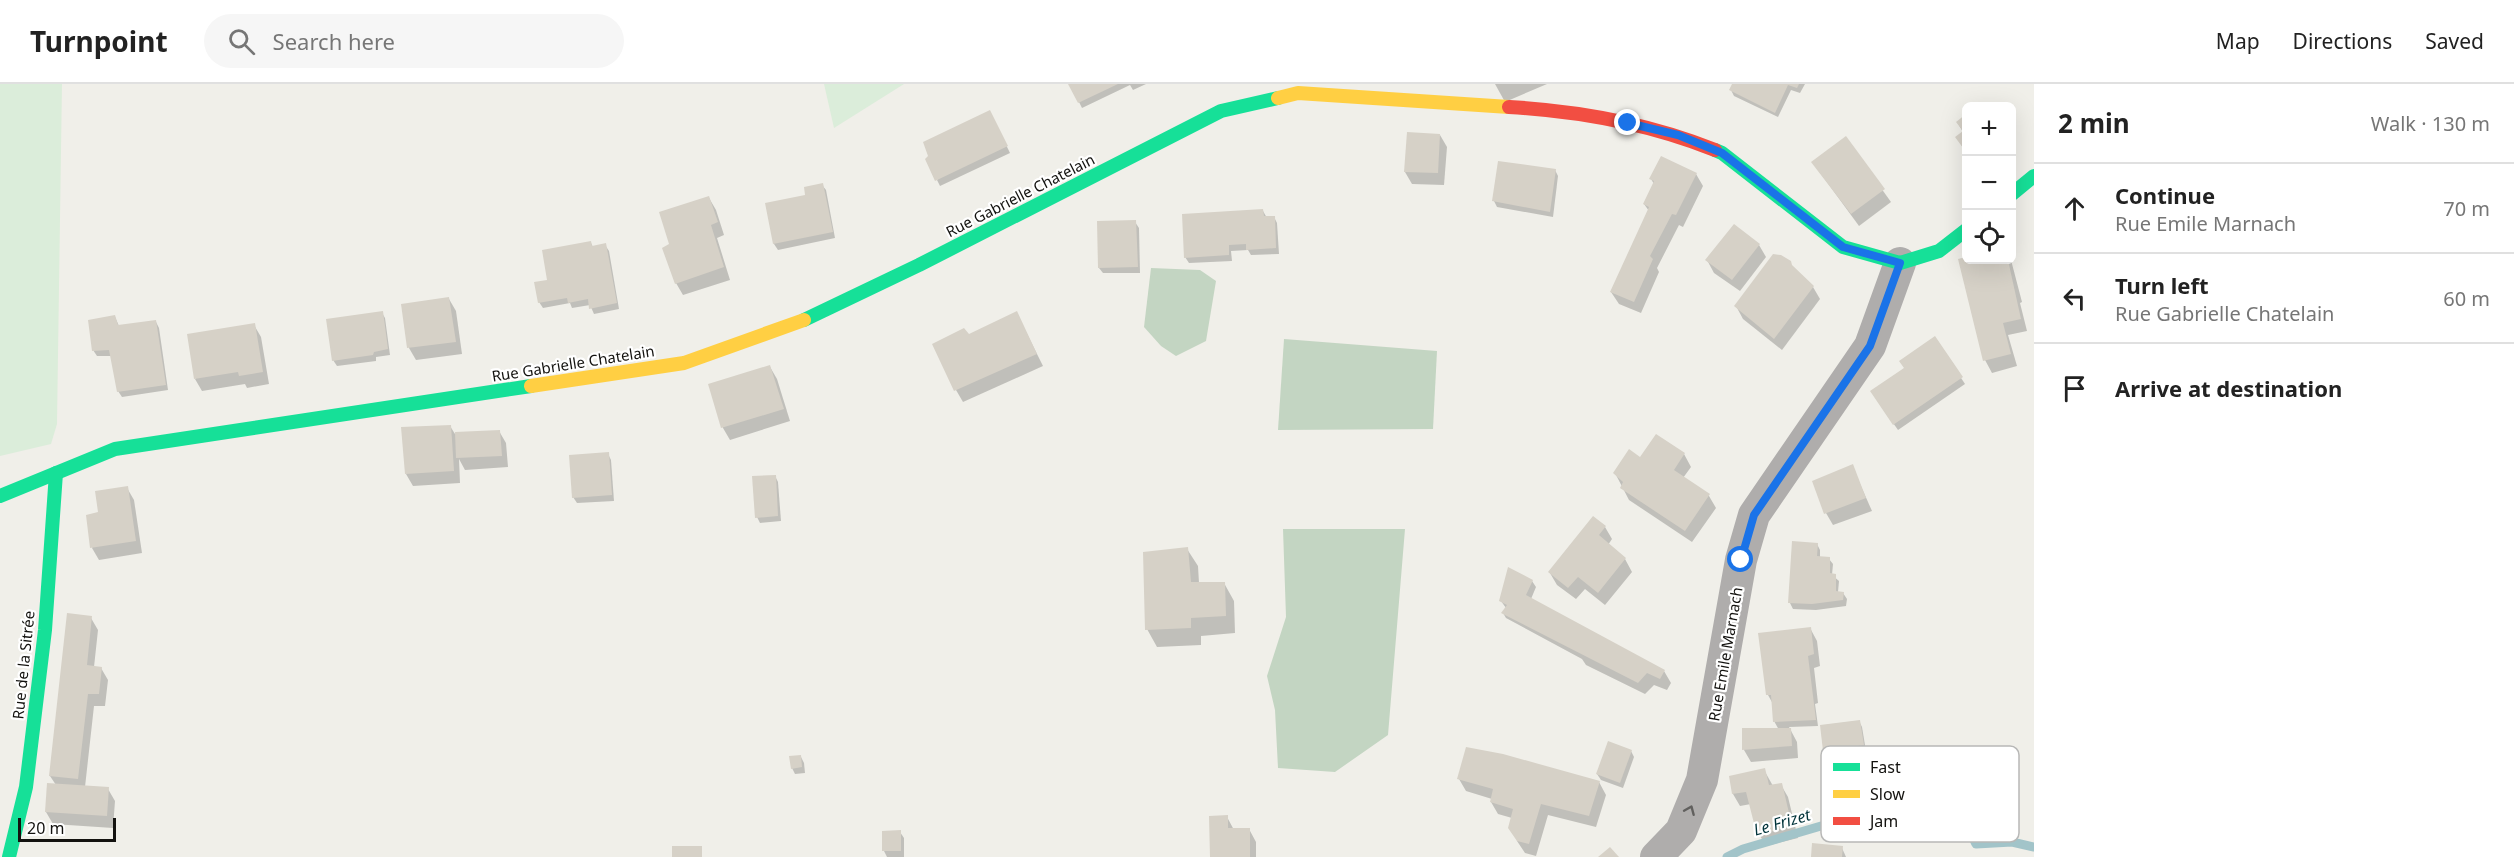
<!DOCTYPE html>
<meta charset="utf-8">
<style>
body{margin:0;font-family:"Noto Sans",sans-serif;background:#f6f6f6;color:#222}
.controls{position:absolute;right:18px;top:18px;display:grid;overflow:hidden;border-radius:9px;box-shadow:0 6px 24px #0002}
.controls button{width:54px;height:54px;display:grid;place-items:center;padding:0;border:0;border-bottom:2px solid #e0e0e0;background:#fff;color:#222;font:30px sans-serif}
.scale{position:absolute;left:18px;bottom:15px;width:98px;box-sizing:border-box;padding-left:6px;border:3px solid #13120f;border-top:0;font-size:16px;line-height:21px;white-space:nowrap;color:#13120f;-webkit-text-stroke:4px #fff;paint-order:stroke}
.stop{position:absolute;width:18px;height:18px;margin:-14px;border:4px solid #1a73e8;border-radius:50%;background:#fff}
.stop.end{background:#1a73e8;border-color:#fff;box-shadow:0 2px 6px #0008}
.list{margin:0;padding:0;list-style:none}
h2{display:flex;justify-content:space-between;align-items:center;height:78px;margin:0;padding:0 24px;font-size:26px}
h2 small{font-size:20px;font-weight:400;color:#767676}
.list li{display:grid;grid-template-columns:39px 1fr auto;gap:18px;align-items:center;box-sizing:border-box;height:90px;padding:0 24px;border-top:2px solid #e0e0e0}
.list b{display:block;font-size:22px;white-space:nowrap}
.list p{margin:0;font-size:20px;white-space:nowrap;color:#767676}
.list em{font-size:20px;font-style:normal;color:#767676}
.icon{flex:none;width:33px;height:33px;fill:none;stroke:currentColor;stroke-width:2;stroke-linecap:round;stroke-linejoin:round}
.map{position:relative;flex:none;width:2034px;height:773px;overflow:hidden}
header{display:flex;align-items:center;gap:36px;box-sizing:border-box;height:84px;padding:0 30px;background:#fff;border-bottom:2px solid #e0e0e0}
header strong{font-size:28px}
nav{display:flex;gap:33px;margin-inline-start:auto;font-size:21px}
.search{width:420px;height:54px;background:#f6f6f6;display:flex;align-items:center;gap:15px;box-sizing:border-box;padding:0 21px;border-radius:33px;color:#767676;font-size:22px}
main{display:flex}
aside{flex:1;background:#fff}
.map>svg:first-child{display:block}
.green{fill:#dbedda}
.forest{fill:#c3d5c2}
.shadow{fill:#0003}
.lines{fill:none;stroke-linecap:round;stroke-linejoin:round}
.stream{stroke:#a2c4c9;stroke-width:9}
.building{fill:#d6d1c7}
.street{stroke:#afadac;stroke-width:32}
.fast{stroke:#16e098;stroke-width:14}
.slow{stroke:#ffcf43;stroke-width:14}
.jam{stroke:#f24e42;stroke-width:14}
.oneway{stroke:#61605e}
.route{stroke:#1a73e8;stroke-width:8}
.labels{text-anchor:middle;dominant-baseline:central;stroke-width:4.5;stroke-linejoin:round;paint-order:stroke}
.street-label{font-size:15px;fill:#13120f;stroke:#fff}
.water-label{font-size:16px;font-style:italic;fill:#01333a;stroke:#fff}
.key{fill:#fff;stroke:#b8b8b7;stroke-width:1.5}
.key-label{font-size:16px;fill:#13120f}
</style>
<header>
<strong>Turnpoint</strong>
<div class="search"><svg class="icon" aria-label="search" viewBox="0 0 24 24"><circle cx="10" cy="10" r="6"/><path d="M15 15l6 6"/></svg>Search here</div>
<nav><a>Map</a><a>Directions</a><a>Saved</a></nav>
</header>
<main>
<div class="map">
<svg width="2034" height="773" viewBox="0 0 2034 773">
<rect width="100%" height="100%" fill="#f0efe9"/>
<g class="green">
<path d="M0,0H62L57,340L51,360L0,372Z"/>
<path d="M824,0H904L834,44Z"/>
</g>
<g class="forest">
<path d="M1151,184L1200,186L1216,197L1206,257L1176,272L1161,262L1144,243Z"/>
<path d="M1284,255L1437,267L1433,345L1278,346Z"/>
<path d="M1283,445H1405L1388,651L1335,688L1278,684L1275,626L1267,592L1286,533Z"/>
</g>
<g class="shadow">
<path d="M1070,0H1146L1133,6L1130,1L1082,24Z"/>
<path d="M1495,0H1547L1505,18Z"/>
<path d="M1733,0H1805L1800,9L1791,6L1778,33L1734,12L1731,6Z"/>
<path d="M1966,32V69L1957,53L1963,48L1957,38Z"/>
<path d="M993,34L1010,69L940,102L937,96Z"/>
<path d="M1440,51L1447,63L1444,101L1412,100L1405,88Z"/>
<path d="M1845,54L1891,118L1859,142L1813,79Z"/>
<path d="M1555,86L1558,92L1553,133L1497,123L1494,117Z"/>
<path d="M1696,90L1703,102L1683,143L1679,141L1657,184L1659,188L1641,229L1619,220L1611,208L1649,127L1644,120L1654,100L1651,95Z"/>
<path d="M822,101L826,106L835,154L778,166L774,160L766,120L807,112Z"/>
<path d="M709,114L716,126L724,151L717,154L730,196L683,211L676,199L671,161Z"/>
<path d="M1263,127L1267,134L1274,133L1277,139L1279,170L1251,171L1248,166L1231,167L1232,177L1189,179L1185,173Z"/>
<path d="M1135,138L1139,144L1140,189H1103L1099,184Z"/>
<path d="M591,159L593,163L605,161L609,167L619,225L594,230L590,221L572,224L570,219L543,224L539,218L549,197Z"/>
<path d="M1759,161L1766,173L1740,207L1714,189L1707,176Z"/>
<path d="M1966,174L2011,176L2022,218L2020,219L2027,247L2008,251L2017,282L1992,289L1985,276L1959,176Z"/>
<path d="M1794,186L1813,203L1820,215L1782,266L1743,235L1736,222Z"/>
<path d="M449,215L456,227L462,270L416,276L409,264L402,221Z"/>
<path d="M382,229L385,234L390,271L376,273V277L337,282L333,276Z"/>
<path d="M115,233L119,242L156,238L159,244L168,306L122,313L118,307L112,272H97L93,266Z"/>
<path d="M254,241L261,253L269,300L247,304L245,300L202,307L195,295Z"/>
<path d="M1023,242L1043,282L963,318L956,306L968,252Z"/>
<path d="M1935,254L1965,300L1898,346L1875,313Z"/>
<path d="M770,283L777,295L790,337L730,356L723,344L710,301Z"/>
<path d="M450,342L455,350L499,347L506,359L508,383L465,386L459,375L460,399L413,402L406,390Z"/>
<path d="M608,370L611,376L614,417L577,419L573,413Z"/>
<path d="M1684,370L1691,383L1683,394L1709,412L1716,424L1692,458L1629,416L1615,389L1641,375Z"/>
<path d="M1852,382L1872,427L1833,441L1826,429Z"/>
<path d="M775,392L778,398L781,437L760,439L757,433Z"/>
<path d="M127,404L134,416L142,469L99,476L92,464Z"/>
<path d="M1593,434L1605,443L1612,455L1608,461L1625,475L1632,488L1605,521L1585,505L1576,515L1557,501L1550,489Z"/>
<path d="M1817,460L1820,466V474L1829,475L1833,480L1832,491L1839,497L1838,508L1843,509L1847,515L1846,522L1816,526L1793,525L1790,519Z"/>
<path d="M1187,465L1198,482L1199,499H1224L1234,517L1235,549L1201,552V561L1157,563L1147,545Z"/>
<path d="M1532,497L1536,503L1531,515L1664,587L1671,599L1667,606L1654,601L1645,610L1586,581L1582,575L1506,534L1503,529L1506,524L1501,517Z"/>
<path d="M91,534L98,546L94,583L101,584L108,596L105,622H94L85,703L108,705L115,717L113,744L53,740L46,728L56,701L50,692Z"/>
<path d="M1810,544L1817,557L1820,582L1814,584L1818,619L1815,620L1818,642L1789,643L1797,658L1798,674L1751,678L1744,666V646H1779L1774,637L1773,620L1768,611Z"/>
<path d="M1859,637L1862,643L1866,667L1827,672L1824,666Z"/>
<path d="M1631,667L1634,673L1623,704L1601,696L1597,690Z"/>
<path d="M801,673L804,679L805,689L795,690L792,684Z"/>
<path d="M1764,686L1773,702L1781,701L1788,713L1798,754L1766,762L1759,750L1751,720L1740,722L1733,710L1730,693Z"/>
<path d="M1459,695L1599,698L1606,711L1596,743L1548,731L1536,772L1525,769L1517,757L1512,734L1498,730L1491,718L1492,715L1466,707Z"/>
<path d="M1227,733L1234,746L1249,745L1256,758V773H1211Z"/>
<path d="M900,748L904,754V773H887L884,767Z"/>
<path d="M1842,764L1846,773H1812Z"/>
</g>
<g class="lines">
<path class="stream" d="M1727,773L1743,765L1821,742L1879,741L1930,718L1957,721L1976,760L2012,758L2034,763"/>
</g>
<g class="building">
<path d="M1068,0H1118L1078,19Z"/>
<path d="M1732,0H1799L1797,4L1788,1L1775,29L1729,6Z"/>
<path d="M990,26L1008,62L935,97L925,75L928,72L923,58Z"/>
<path d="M1966,30V68L1955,53L1963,47L1956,38Z"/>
<path d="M1407,48L1440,50L1438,89L1404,88Z"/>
<path d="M1846,52L1885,105L1851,130L1811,78Z"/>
<path d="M1661,72L1697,89L1676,131L1672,130L1650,172L1653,175L1634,218L1610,208L1649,123L1643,120L1654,97L1649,95Z"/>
<path d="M1498,77L1556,85L1550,128L1492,117Z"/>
<path d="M823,99L833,148L773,160L765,119L805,111L804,103Z"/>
<path d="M709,112L718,138L711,141L724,183L675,200L662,164L669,160L659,128Z"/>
<path d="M1263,125L1264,132H1275L1276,164L1246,166V160L1229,161V171L1184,174L1182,130Z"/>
<path d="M1136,136L1138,183L1098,184L1097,137Z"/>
<path d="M1734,140L1760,160L1732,196L1705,176Z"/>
<path d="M591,157L592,162L606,159L617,219L589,225L588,215L568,219L567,214L538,219L534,198L547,196L542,166Z"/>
<path d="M1773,170L1781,171L1791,177L1792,181L1814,202L1774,255L1734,222Z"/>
<path d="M1966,173V176H2008L2021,235L2003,239L2011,270L1983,277L1958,175Z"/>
<path d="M449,213L456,258L407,264L401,220Z"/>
<path d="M383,227L388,265L374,268L373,271L332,277L326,235Z"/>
<path d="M1017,227L1037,270L954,307L932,260L964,244L969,250Z"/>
<path d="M115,231L118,241L156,236L166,301L117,308L109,266L92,267L88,236Z"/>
<path d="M255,239L263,288L239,292L238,288L194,295L187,250Z"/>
<path d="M1935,252L1963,293L1893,341L1870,307L1904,284L1899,277Z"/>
<path d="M770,281L784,325L721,344L708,300Z"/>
<path d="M451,341L454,387L405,390L401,343Z"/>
<path d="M500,346L502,372L456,374L455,348Z"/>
<path d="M1656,350L1685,369L1674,386L1710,410L1685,447L1620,404L1623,398L1613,389L1629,365L1640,373Z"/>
<path d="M609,368L612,411L572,414L569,371Z"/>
<path d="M1853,380L1866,414L1824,430L1812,397Z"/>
<path d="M776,391L778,432L755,434L752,392Z"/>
<path d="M128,402L136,457L90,464L86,431L98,428L95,407Z"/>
<path d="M1593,432L1606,442L1599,451L1626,474L1598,509L1578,493L1568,504L1548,488Z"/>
<path d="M1792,457L1818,459L1817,472L1830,473V489L1836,490V507L1844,508L1843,516L1812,520L1788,519Z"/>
<path d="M1188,463L1191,498H1225L1226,532L1191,534V544L1145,546L1143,468Z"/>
<path d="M1508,483L1533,496L1526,511L1665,586L1660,595L1647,589L1638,599L1501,529L1507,521L1499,517Z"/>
<path d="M67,529L92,532L87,581L102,583L99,610H88L78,695L49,692Z"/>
<path d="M1811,543L1814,570L1808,572L1816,636L1773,638L1771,611H1766L1758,549Z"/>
<path d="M1860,636L1864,661L1823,667L1820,641Z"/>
<path d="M1742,644H1791L1792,662L1742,666Z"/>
<path d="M1608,657L1632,666L1620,699L1596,690Z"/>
<path d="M1466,663L1503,670L1600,697L1589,732L1541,720L1529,760L1517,757L1508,744L1513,725L1490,718L1493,705L1457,695Z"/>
<path d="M801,671L802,683L791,685L789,672Z"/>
<path d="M1765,684L1769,701L1782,699L1792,742L1757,751L1746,708L1732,710L1729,692Z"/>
<path d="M47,699L109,703L107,732L45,728Z"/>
<path d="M1228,731V744H1250V773H1210L1209,732Z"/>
<path d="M901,746V767H882V747Z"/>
<path d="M1812,759L1843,762L1842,773H1811Z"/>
<rect x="672" y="762" width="30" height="11"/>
<path d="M1610,763L1619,773H1598Z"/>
</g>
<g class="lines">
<path class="street" d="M1656,773L1681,747L1702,696L1741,476L1754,431L1870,262L1900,179"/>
<g class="fast">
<path d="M1715,66L1722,69L1843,163L1900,179L1939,167L1966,146"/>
<path d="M2012,110L2034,92"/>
<path d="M804,236L919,181L1221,27L1278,14"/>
<path d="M0,412L115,365L531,302"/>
<path d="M9,773L26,703L45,546L56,389"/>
</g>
<g class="slow">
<path d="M1278,14L1298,9L1509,23"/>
<path d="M531,302L684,279L804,236"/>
</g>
<path class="jam" d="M1509,23C1579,27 1650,40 1715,66"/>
</g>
<defs><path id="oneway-chevron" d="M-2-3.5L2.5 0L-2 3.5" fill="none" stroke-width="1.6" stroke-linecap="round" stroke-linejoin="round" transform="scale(1.5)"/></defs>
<use class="oneway" href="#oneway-chevron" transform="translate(1690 726) rotate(-67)"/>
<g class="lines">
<path class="route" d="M1628,39L1678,51L1722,69L1843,163L1900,179L1870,262L1754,431L1741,476"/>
</g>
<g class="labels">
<g class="street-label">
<text transform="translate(1020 111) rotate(-27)">Rue Gabrielle Chatelain</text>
<text transform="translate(573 279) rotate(-9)">Rue Gabrielle Chatelain</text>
<text transform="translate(1725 570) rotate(-80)">Rue Emile Marnach</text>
<text transform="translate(23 581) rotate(-84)">Rue de la Sitrée</text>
</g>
<g class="water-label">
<text transform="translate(1782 738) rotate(-16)">Le Frizet</text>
</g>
</g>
<rect x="1821" y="662" width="198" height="96" rx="9" class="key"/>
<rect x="1833" y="679" width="27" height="8" fill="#16e098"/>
<rect x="1833" y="706" width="27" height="8" fill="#ffcf43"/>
<rect x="1833" y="733" width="27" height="8" fill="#f24e42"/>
<g class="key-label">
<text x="1870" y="689">Fast</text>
<text x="1870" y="716">Slow</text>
<text x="1870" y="743">Jam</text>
</g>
</svg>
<div class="controls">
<button>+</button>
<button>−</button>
<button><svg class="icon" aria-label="locate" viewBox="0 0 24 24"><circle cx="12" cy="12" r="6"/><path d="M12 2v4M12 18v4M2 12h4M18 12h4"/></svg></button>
</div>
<div class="scale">20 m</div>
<div class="stop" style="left:1741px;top:476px"></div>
<div class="stop end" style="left:1628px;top:39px"></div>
</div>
<aside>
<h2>2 min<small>Walk · 130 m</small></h2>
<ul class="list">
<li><svg class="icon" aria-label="ahead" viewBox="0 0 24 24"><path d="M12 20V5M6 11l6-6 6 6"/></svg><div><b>Continue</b><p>Rue Emile Marnach</p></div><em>70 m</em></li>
<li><svg class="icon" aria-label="left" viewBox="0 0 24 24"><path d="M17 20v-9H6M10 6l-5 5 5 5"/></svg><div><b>Turn left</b><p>Rue Gabrielle Chatelain</p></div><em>60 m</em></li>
<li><svg class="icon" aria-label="arrive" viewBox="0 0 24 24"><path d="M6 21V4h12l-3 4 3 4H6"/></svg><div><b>Arrive at destination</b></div></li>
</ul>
</aside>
</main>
